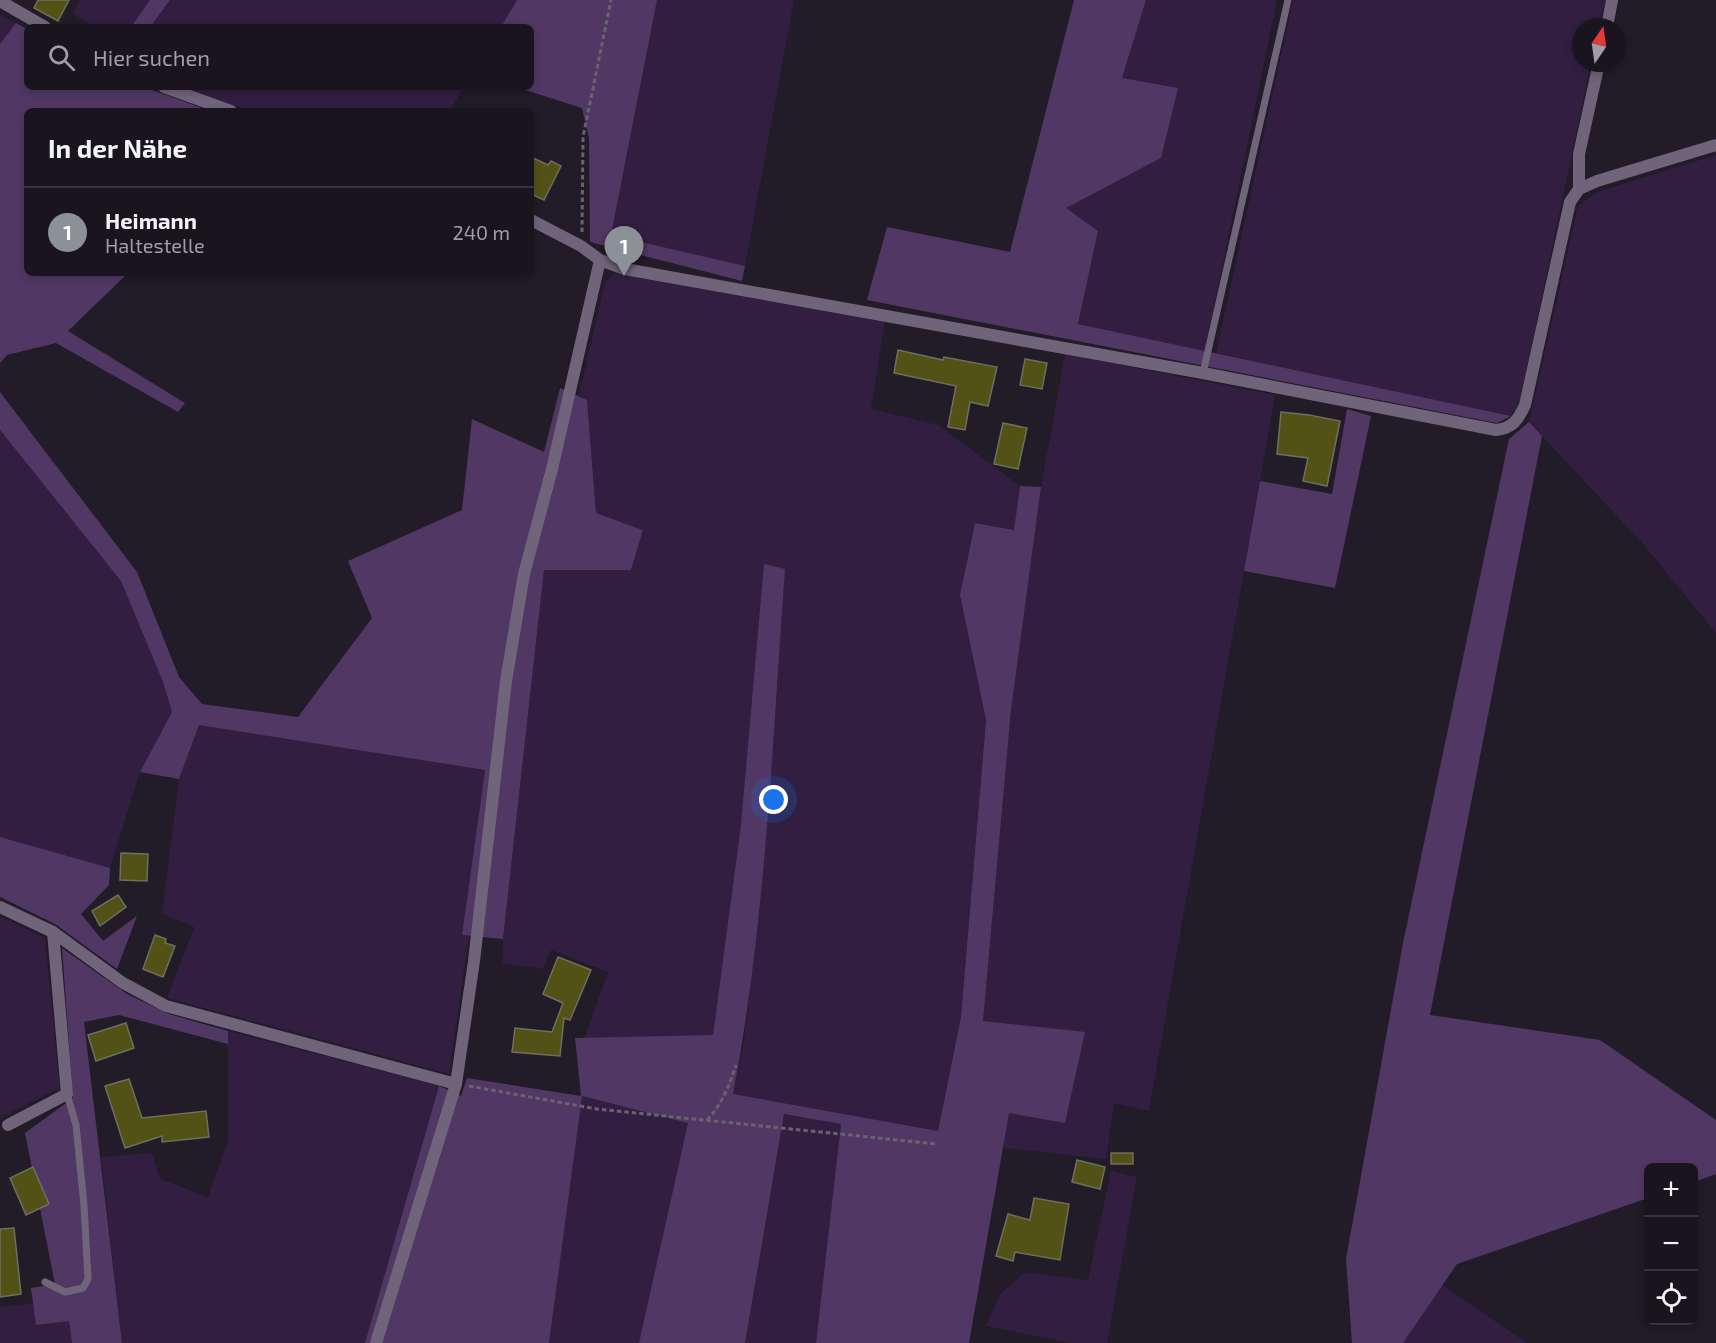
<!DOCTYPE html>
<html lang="de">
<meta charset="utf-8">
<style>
body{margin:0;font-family:"Exo 2",sans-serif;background:#231d27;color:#f1f3f6}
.controls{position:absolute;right:18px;bottom:18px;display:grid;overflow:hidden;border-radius:9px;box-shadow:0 3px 9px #0003}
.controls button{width:54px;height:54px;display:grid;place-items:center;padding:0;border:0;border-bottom:2px solid #38333c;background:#1a141e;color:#f1f3f6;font:30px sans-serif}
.compass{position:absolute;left:1572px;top:18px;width:54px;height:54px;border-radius:50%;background:#1a141e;box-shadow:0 3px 9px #0003;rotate:13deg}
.you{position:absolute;left:774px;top:800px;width:21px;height:21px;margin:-15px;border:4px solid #fff;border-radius:50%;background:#1a73e8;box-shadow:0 0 0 9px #1a73e833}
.badge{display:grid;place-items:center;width:39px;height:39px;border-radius:50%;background:#8c9099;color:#fff;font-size:20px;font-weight:700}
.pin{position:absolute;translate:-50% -50px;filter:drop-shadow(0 2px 3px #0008)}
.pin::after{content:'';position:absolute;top:32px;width:21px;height:18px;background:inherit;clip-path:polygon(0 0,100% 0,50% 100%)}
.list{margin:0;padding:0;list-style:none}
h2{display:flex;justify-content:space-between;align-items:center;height:78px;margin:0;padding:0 24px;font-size:26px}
h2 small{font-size:20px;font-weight:400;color:#9f9ea4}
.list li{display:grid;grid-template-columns:39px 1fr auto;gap:18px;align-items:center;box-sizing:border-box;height:90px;padding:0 24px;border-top:2px solid #38333c}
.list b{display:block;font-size:22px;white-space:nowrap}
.list p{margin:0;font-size:20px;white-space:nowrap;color:#9f9ea4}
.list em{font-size:20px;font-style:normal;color:#9f9ea4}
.icon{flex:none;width:33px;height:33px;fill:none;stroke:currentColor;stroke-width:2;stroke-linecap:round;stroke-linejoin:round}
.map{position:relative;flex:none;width:1716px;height:1343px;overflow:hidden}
.search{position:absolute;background:#1a141e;box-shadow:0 3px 9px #0003;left:24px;top:24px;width:510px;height:66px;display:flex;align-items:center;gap:15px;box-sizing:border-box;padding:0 21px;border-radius:9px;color:#9f9ea4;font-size:22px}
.panel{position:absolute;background:#1a141e;box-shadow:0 3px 9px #0003;left:24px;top:108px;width:510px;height:168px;border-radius:9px}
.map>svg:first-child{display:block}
.green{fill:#311e41}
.forest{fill:#513864}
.building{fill:#525217;stroke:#6e6f5d;stroke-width:1.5}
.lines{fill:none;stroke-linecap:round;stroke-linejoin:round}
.path{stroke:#69636f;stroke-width:3;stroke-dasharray:4.5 3;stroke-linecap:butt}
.service{stroke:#70647a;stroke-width:7}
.minor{stroke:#70647a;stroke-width:12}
</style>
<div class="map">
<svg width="1716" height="1343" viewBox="0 0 1716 1343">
<rect width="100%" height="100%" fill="#221b28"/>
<g class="green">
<path d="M80,0H150L131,27H95L73,14Z"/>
<path d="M170,0H517L501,27H150Z"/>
<path d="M657,0H794L745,266L611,235Z"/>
<path d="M1146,0H1277L1205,351L1078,324L1098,232L1065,208L1161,158L1122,78Z"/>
<path d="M1293,0H1605L1599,27H1581V63H1591L1520,401L1511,416L1216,353Z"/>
<path d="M0,14L16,23L0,44Z"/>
<path d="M182,87H464L449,111H250Z"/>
<path d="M1716,155V633L1644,545L1529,422L1578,206L1597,192Z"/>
<path d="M614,273L635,274L885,321L871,409L938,425L1020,486L1014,530L975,523L960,595L986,720L961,1017L938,1131L733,1094L744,1040L760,906L784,568L741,825L713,1035L584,1039L608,972L551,950L543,969L503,963V939L544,570H631L643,530L596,513L587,400L579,395L605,282Z"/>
<path d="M1065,354L1275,395L1149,1111L1114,1103L1106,1159L1003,1148L1009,1112L983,1021L1011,710L1041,487Z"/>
<path d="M0,430L121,581L163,682L172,712L140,772L110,868L0,837Z"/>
<path d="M199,724L485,770L462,934L469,936L449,1074L167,998L194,927L162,914L179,779Z"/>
<path d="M0,916L45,938L60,1088L0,1118Z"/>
<path d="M228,1031L439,1086L365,1343H122L101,1157L152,1153L160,1179L208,1197L228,1140Z"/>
<path d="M581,1096L688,1123L639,1343H549Z"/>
<path d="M784,1114L841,1124L816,1343H745Z"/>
<path d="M1111,1171L1137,1177L1107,1343H1071L986,1326L1001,1293L1025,1272L1088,1280Z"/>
<path d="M1442,1285L1527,1343H1403Z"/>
<path d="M33,1303L37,1325L69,1321L72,1343H0V1307Z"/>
</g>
<g class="forest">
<path d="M150,0H170L150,27H131Z"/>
<path d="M517,0H657L611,235L745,266L742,281L590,242L589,138L582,108L516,87H531V27H501Z"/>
<path d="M1074,0H1146L1122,78L1178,88L1161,158L1066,208L1098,231L1078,324L1511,416L1497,423L867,300L887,227L1010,252Z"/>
<path d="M16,23L27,29V87H144L210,111H27V273H128L68,331L185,403L178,412L56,343L7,355L0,363V44Z"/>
<path d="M560,388L587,400L596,513L643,530L631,570H544L503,939L462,935L485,770L199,725L179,779L140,772L172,712L163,682L121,581L0,430V392L137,572L179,677L202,704L298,717L372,618L348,561L462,510L472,419L544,452Z"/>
<path d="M1347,409L1371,416L1335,588L1244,571L1260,481L1332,494Z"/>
<path d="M1529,422L1542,436L1430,1015L1600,1040L1716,1120V1174L1694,1182V1168H1648V1198L1457,1264L1403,1343H1352L1346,1259L1403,943L1509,439Z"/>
<path d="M1020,486L1041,487L1011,710L983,1021L1085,1032L1065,1123L1009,1113L969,1343H816L841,1124L784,1114L745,1343H639L688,1123L582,1096L549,1343H365L439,1086L461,1096L467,1078L581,1096L575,1038L713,1035L741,825L764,564L785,569C772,744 766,922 733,1094L938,1131L961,1017L986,720L960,595L975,523L1014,530Z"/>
<path d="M0,837L110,868L109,885L81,914L103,941L137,916L117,969L55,924L0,897Z"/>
<path d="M62,948L127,994L169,1014L228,1031V1044L119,1015L84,1022L122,1343H72L69,1321L36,1325L31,1288L55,1284L25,1133L73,1098Z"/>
</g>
<g class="building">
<path d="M38,0H69L58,21L34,8Z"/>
<path d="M531,157L548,165L551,161L561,166L544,200L531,194Z"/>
<path d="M898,350L943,360L944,357L997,367L988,406L970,402L965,430L948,427L956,386L894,373Z"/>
<path d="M1025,359L1047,363L1042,389L1020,385Z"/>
<path d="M1281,412L1309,415L1340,421L1327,486L1303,481L1308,458L1277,454Z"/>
<path d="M1003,423L1027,428L1018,469L994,464Z"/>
<path d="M121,853L148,854L147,881L120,880Z"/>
<path d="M118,895L126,907L100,926L92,911Z"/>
<path d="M155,935L166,939L165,943L175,946L163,977L143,969Z"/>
<path d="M558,957L591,970L570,1020L564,1018L560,1056L512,1052L515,1028L552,1032L563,1003L543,994Z"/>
<path d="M126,1023L134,1048L96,1061L88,1035Z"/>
<path d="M129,1079L142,1118L206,1111L209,1137L162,1142V1136L125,1148L105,1086Z"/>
<rect x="1111" y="1153" width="22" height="11"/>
<path d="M1077,1160L1105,1167L1100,1189L1072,1182Z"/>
<path d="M33,1167L49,1204L26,1215L10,1178Z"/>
<path d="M1034,1198L1069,1204L1060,1260L1015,1252L1013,1261L996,1256L1008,1214L1030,1220Z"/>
<path d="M14,1228L21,1294L0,1297V1229Z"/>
</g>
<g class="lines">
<g class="path">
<path d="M582,232L583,137L611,0"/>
<path d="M469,1086L597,1109L937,1144"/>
<path d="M707,1120C722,1104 729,1086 736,1065"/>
</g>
<g class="service">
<path d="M1203,373L1288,0"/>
<path d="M45,1282L65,1292L83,1288L88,1279L84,1205L76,1125L67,1094"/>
</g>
<g class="minor">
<path d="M0,1L45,27"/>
<path d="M1607,27L1612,0"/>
<path d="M164,87L231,111"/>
<path d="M1579,189V154L1599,63"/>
<path d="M531,220L581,246L600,260L625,269L1203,373L1496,430C1513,428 1518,420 1525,405L1570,202L1579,189L1597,181L1716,145"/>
<path d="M0,907L53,932L123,983L166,1006L456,1084"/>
<path d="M8,1125L67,1094L53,932"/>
<path d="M376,1343L456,1084L474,961L506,681L524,574L552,469L600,260"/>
</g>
</g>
</svg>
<div class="controls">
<button>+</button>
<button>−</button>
<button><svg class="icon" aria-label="locate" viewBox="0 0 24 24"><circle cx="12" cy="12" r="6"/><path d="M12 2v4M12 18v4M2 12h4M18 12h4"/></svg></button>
</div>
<svg class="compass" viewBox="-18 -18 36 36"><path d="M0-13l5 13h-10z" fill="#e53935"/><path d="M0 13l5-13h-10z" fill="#9f9ea4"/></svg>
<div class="you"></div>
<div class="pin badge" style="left:624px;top:276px">1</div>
<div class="search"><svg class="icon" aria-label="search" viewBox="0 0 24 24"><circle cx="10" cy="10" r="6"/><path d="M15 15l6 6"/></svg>Hier suchen</div>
<section class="panel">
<h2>In der Nähe<small></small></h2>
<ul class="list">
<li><span class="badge">1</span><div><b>Heimann</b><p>Haltestelle</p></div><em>240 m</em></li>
</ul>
</section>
</div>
